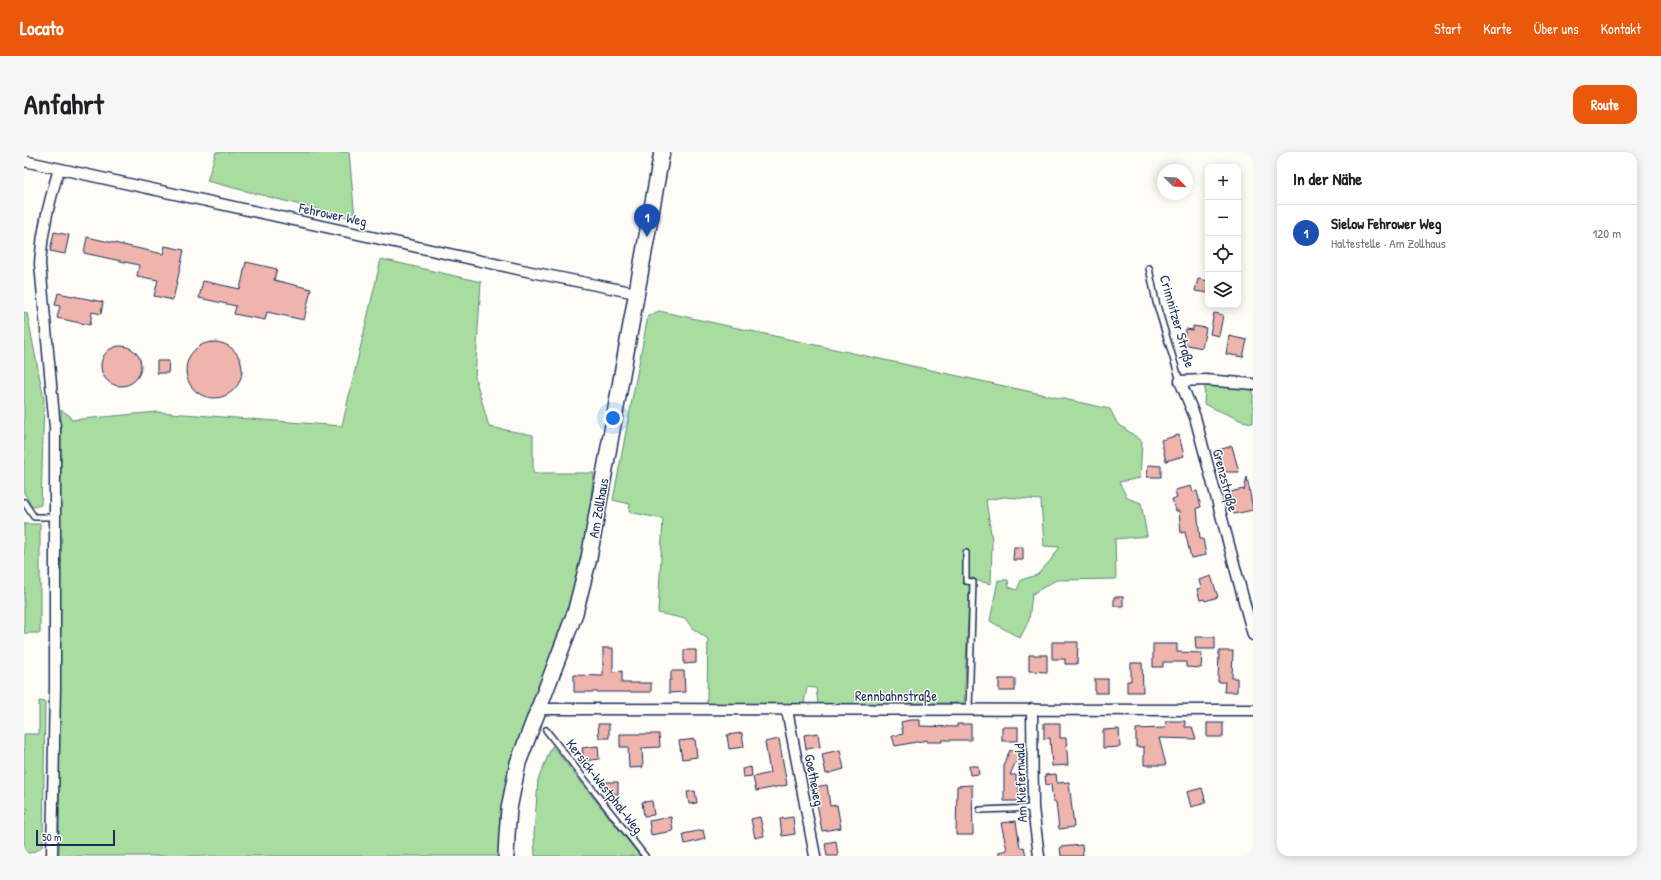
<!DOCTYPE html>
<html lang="de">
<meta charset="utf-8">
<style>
body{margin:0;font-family:"Patrick Hand",sans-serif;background:#f6f6f6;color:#202124}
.controls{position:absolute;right:12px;top:12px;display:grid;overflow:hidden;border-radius:8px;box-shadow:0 2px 10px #0003}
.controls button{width:36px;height:36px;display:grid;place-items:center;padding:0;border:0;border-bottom:1px solid #e0e0e0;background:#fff;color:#202124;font:20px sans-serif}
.compass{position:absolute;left:1133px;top:12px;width:36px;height:36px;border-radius:50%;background:#fff;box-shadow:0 2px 10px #0003;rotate:114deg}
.scale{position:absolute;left:12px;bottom:10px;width:79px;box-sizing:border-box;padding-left:4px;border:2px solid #1b2f5e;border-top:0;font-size:11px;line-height:14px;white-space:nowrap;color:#1b2f5e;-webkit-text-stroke:3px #fdfcf7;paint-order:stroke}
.you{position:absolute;left:589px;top:266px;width:14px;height:14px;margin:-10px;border:3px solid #fff;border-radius:50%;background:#1a73e8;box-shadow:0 0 0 6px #1a73e833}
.badge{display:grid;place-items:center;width:26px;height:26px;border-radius:50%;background:#ea580c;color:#fff;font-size:13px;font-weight:700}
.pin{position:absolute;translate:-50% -33px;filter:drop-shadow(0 1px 2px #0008)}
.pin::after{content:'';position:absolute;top:21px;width:14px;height:12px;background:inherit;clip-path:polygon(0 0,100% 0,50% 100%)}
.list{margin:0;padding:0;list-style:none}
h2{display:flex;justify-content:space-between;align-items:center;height:52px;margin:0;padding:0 16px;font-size:17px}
h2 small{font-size:13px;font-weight:400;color:#757577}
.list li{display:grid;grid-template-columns:26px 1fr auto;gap:12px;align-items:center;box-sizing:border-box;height:56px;padding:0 16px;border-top:1px solid #e0e0e0}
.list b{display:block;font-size:15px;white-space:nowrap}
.list p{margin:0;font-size:13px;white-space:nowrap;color:#757577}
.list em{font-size:13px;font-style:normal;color:#757577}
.icon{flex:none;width:22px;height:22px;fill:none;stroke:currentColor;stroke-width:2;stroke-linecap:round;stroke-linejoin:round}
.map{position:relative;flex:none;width:1229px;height:704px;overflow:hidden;border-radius:12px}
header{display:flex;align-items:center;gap:24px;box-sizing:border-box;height:56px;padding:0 20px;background:#ea580c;color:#fff}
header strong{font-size:19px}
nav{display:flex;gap:22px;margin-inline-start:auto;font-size:14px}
.intro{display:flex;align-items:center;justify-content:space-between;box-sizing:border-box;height:96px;padding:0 24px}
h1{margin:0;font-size:28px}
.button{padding:10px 18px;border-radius:12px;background:#ea580c;color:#fff;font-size:14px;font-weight:700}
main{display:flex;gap:24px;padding:0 24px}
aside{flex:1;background:#fff;border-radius:12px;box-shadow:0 2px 10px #0003}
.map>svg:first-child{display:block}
.green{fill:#a8dd9f;stroke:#62867e}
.building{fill:#efb4ac;stroke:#1b2f5e}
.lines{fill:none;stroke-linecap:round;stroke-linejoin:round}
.lane-casing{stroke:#1b2f5e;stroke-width:8}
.street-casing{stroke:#1b2f5e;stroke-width:13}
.secondary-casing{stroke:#1b2f5e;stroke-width:18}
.lane{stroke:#fdfcf7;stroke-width:5}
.street{stroke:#fdfcf7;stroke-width:10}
.secondary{stroke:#fdfcf7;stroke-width:15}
.labels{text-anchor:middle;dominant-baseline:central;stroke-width:3;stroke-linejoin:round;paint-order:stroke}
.street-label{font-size:14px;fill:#1b2f5e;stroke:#fdfcf7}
</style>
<header>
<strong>Locato</strong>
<nav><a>Start</a><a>Karte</a><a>Über uns</a><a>Kontakt</a></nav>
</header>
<div class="intro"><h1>Anfahrt</h1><a class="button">Route</a></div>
<main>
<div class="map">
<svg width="1229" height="704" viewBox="0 0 1229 704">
<rect width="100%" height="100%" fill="#fdfcf7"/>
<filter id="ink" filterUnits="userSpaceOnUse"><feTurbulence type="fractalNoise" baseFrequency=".025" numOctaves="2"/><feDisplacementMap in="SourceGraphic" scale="8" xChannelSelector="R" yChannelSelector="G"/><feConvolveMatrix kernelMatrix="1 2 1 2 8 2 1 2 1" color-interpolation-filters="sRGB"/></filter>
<g filter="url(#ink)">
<g class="green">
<path d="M192,0H325L331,67L183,29Z"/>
<path d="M357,107L457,130L451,225L465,275L509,283V321H570L558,413L537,485L510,552L481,635L475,688V704H35L37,258L45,263L47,268L133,260L318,274Z"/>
<path d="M635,159L1086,257L1093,271L1118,289L1116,326L1095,330L1103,346L1117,351L1123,384L1091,387L1092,427L1032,428L1008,442L1005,468L996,486L966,469L974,428H984L985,435L993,438L997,428L1013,423L1026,409L1036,395L1020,394L1017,348L980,345L962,348L968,388L967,432L946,427L940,551L794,552L792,536L783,535L780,552H683L684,487L668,476L662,467L634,461L639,367L605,360L606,352L589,348L624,164Z"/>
<path d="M0,160L3,161L20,248L17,353L9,355L0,341Z"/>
<path d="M1181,234L1229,237V271L1218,269L1180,252Z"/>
<rect x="0" y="372" width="16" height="109"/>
<path d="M15,549L21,550L19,693C15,699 7,701 0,702V665L4,657L1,656L0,647V582H15Z"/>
<path d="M528,594L616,704H511L510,683L514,628Z"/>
</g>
<g class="building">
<path d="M30,80L45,83L41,102L26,99Z"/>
<path d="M63,85L139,102L141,94L160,98L149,148L130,144L134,128L113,124L115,113L60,101Z"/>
<path d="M222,110L253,117L250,128L287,137L280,168L243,160L241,168L210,162L212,154L175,146L179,129L216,137Z"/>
<path d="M1174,127L1184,129V141L1171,139Z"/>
<path d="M34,141L79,150L77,162L68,160L66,173L33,166L36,154L31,153Z"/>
<path d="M1190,161L1199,163L1195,184L1186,182Z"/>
<path d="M1169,174L1182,176L1178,196L1159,192L1162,177L1169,178Z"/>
<path d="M1205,184L1223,188L1219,205L1202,202Z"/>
<circle cx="190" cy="218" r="28"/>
<circle cx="97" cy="214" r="20"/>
<path d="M133,209H145L144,221H133Z"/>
<path d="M1155,283L1160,304L1142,309L1137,288Z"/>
<path d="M1208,294L1215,320H1197L1191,299Z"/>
<path d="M1124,313L1137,314V325H1123Z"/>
<path d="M1223,325L1229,358L1210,362L1206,340L1219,337L1220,339Z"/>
<path d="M1167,334L1169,340L1173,339L1177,355L1173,356L1176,387H1179L1182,403L1167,406L1161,380L1157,381L1155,359H1152L1148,347L1153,346L1151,338Z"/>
<path d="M990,395H999V408H989Z"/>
<path d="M1187,424L1194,445L1181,449L1180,447L1176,448L1173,437L1177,436L1175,428Z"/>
<rect x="1090" y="445" width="9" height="9"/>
<path d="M1171,485H1191V497H1172Z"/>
<path d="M1028,490H1054L1053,512H1041V507H1028Z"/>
<path d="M1129,492H1153V500L1178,501L1177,516L1162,515V510H1139V515H1129Z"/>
<path d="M579,496H589V520L598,519V531H627V540H550V523L579,524Z"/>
<path d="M660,498H672V511L660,512Z"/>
<path d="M1195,499H1209L1208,526H1213V540H1200L1201,530H1194Z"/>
<path d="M1005,503H1023V520L1005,519Z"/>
<path d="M1107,511H1118L1119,540H1103V529H1107Z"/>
<path d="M647,519H660L661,540L645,541V528H647Z"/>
<rect x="975" y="527" width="16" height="12"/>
<rect x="1071" y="527" width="13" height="14"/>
<path d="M886,568H896V574L933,575V572H947V588H918V590H903V588L871,594L868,584L879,582L877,570Z"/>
<path d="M1142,569H1161V575H1168L1172,587L1135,586L1142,613H1120V595H1112V577L1141,576Z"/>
<path d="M1020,571H1036V586H1042L1044,613L1028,614L1026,586L1020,587Z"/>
<rect x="1183" y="571" width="16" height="14"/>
<path d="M574,572H585V586H575Z"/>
<rect x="978" y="575" width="16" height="14"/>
<path d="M1095,577L1096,595L1079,596V578Z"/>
<path d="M718,581L720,595L705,597L703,583Z"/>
<path d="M794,581L796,595L782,597L780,583Z"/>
<path d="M596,582H635L636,595L618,596L619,615L605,616L604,595H596Z"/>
<path d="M671,587L673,605L658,607L655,589Z"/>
<path d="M755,587L763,633L732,639L729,625L746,621L741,590Z"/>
<path d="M574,594L575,607L560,609L558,596Z"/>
<path d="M816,598L820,617L802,622L798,602Z"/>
<path d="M986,598L995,602L986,623H992V632H995V649H980V611Z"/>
<path d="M945,614H954L955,622L946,623Z"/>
<path d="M727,615L728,624L719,625L718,617Z"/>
<path d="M1032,622L1033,631L1045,630L1050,675L1035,677L1032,650H1029L1027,632L1022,633L1021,623Z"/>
<path d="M581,630H594V642H589V645H581Z"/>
<path d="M803,633L806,654L813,653L817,676L798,679L790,635Z"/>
<path d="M948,633L949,683H932L933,634Z"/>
<path d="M1178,636L1182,651L1167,655L1163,640Z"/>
<path d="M671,639L673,651L665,652L663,640Z"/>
<path d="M628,649L630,663L620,664L618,650Z"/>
<path d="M647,665L649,679L627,683L625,669Z"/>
<path d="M736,665L740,684L731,686L727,667Z"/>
<path d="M769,665L771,682L758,684L756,667Z"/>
<path d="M992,669L996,696L1000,695L1002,704H975V700L983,698L977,671Z"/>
<path d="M679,678L681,687L661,692L659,682Z"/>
<path d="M812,689L814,704H803L801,691Z"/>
<path d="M1058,693L1059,704H1037L1036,695Z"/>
</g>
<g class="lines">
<defs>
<g id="lane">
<path d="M1125,116L1132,150L1156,229"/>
<path d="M0,350L10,365H31"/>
<path d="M942,401V429L949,430L945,557"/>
<path d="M522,578L621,704"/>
<path d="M956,658L1009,656"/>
</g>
<g id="street">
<path d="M0,9L512,121L612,141"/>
<path d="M1229,232L1181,228L1156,229L1171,265L1229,483"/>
<path d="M515,557L1229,558"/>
<path d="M1008,557L1009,656L1015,704"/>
<path d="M763,558L791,704"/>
<path d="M28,704L31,534V276L16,112C18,77 25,51 35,17"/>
</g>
<path id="secondary" d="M482,704L483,683L485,657L494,611L551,461L565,406L638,0"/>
</defs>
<use href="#lane" class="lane-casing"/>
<use href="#street" class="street-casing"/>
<use href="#secondary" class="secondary-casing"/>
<use href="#lane" class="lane"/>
<use href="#street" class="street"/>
<use href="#secondary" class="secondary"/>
</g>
</g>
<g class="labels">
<g class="street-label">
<text transform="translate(309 62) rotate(12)">Fehrower Weg</text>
<text transform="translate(1154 169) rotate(74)">Crimnitzer Straße</text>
<text transform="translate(1202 328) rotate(75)">Grenzstraße</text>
<text transform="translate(574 356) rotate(-80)">Am Zollhaus</text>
<text x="872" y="543">Rennbahnstraße</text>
<text transform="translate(791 628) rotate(79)">Goetheweg</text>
<text transform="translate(996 631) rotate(-92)">Am Kiefernwald</text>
<text transform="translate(581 634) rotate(52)">Kersick-Westphal-Weg</text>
</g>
</g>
</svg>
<div class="controls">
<button>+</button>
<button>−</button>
<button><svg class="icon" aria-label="locate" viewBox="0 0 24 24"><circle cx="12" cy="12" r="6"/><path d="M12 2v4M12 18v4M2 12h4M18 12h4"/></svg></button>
<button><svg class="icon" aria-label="layers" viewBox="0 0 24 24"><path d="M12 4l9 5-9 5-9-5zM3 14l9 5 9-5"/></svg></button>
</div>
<svg class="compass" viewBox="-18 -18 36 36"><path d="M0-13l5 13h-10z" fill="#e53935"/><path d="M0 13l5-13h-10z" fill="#757577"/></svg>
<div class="scale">50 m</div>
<div class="you"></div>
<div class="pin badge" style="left:623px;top:85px;background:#1a4fb4">1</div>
</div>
<aside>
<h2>In der Nähe<small></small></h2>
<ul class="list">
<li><span class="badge" style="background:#1a4fb4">1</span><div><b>Sielow Fehrower Weg</b><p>Haltestelle · Am Zollhaus</p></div><em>120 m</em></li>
</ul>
</aside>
</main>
